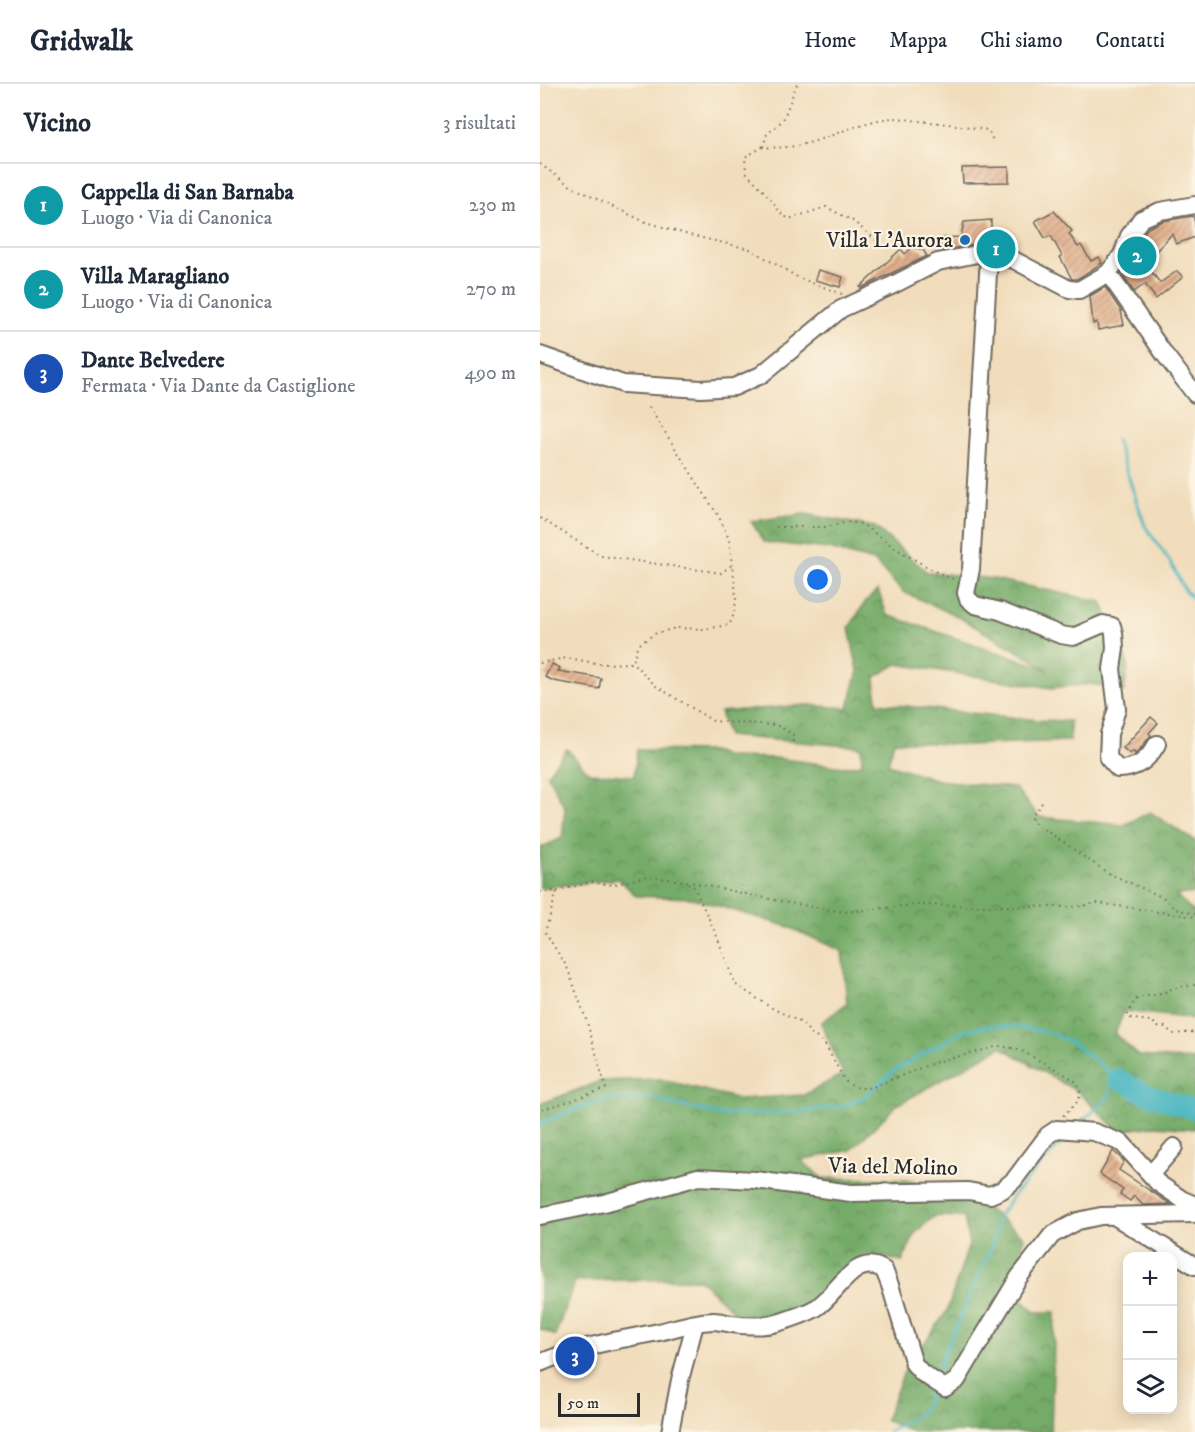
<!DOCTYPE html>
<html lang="it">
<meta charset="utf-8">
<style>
body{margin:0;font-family:"IM FELL DW Pica",serif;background:#f6f6f7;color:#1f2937}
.controls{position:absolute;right:18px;bottom:18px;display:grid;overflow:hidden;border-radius:12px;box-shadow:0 3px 15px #0003}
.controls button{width:54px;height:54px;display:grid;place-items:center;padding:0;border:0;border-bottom:2px solid #e0e1e3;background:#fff;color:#1f2937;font:30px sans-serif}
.scale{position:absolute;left:18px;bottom:15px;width:82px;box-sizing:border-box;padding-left:6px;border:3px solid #2b2b2b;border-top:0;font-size:16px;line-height:21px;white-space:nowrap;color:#2b2b2b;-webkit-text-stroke:4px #fcf5e5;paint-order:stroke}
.you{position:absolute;left:278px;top:496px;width:21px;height:21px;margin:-15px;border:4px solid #fff;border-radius:50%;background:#1a73e8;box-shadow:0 0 0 9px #1a73e833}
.badge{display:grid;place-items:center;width:39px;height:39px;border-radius:50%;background:#1f6fb2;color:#fff;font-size:20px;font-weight:700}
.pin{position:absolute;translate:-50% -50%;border:3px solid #fff;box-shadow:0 2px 6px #0006}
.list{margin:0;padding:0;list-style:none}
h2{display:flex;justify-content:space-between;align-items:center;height:78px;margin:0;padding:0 24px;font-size:26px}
h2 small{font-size:20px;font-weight:400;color:#747a83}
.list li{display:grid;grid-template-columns:39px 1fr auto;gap:18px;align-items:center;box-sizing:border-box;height:84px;padding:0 24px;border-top:2px solid #e0e1e3}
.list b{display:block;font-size:22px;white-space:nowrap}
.list p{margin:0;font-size:20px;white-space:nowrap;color:#747a83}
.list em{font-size:20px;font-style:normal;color:#747a83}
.icon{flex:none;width:33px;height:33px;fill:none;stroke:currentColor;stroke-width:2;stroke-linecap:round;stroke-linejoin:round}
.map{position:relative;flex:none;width:655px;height:1348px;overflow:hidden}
header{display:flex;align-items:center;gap:36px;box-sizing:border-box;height:84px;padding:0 30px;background:#fff;border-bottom:2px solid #e0e1e3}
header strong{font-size:28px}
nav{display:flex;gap:33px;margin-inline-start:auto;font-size:21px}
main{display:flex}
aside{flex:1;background:#fff}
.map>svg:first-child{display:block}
.forest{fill:url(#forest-crowns);stroke:#506b4a;stroke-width:1.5}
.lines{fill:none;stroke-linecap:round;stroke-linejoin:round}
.stream{stroke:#47b6c1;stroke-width:3}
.river{stroke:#47b6c1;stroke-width:20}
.building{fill:url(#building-hatch)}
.minor-casing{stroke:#70695e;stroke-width:20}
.path{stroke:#70695e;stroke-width:2;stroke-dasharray:1.5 4.5;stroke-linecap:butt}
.minor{stroke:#fff;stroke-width:16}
.poi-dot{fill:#1f6fb2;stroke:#fcf5e5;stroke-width:2}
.labels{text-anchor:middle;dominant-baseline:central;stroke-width:4.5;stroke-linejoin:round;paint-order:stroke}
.poi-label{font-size:22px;fill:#2b2b2b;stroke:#fcf5e5;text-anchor:end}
.street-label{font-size:22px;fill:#2b2b2b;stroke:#fcf5e5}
</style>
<header>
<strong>Gridwalk</strong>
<nav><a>Home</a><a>Mappa</a><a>Chi siamo</a><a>Contatti</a></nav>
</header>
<main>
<aside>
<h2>Vicino<small>3 risultati</small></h2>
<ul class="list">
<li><span class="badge" style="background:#0f9aa8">1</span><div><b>Cappella di San Barnaba</b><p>Luogo · Via di Canonica</p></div><em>230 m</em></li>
<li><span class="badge" style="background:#0f9aa8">2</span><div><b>Villa Maragliano</b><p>Luogo · Via di Canonica</p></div><em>270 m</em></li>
<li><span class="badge" style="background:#1a4fb4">3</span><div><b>Dante Belvedere</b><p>Fermata · Via Dante da Castiglione</p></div><em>490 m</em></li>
</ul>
</aside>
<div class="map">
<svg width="655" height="1348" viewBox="0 0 655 1348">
<defs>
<pattern id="forest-crowns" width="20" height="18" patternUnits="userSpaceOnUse" patternTransform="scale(1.5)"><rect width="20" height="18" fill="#74ab68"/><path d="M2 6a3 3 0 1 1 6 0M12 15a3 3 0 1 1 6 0" fill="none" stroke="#5f8b56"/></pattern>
<pattern id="building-hatch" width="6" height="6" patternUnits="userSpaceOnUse" patternTransform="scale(1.5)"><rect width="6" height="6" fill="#e1b08d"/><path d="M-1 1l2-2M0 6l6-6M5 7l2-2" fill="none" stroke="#b78f73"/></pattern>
</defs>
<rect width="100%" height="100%" fill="#fcf5e5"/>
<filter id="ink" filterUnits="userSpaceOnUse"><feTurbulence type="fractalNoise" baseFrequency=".0167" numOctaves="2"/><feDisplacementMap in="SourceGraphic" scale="12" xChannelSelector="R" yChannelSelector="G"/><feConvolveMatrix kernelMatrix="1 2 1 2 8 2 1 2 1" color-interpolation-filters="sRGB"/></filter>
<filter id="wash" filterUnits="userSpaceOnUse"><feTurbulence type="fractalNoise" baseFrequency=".008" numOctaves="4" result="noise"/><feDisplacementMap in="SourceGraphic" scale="24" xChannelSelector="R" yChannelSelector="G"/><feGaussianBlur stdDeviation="1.35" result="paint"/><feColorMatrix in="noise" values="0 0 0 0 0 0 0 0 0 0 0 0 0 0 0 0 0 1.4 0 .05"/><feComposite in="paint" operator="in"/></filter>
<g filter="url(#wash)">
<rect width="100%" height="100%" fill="#f1ddbc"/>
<path class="forest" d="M265,430L335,443L387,488L454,495L562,518L588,581L584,607L551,600L512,604L357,580L335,593L337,619L498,636L530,637V657L426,661L354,657L348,680L398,696L475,704L499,733L584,741L610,728L655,757V809L636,811L652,827L655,826V935L584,927L575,950L599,972L655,976V1045L615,1042L578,1047L538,1008L461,963L357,1021L311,1066L261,1076L282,1094L366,1096L427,1109L484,1153L473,1203L494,1228H515L511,1348H373L345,1336L364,1288L407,1227L429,1160L424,1133L395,1132L376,1148L362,1178L344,1173L323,1171L272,1220L226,1235L195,1229L159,1195L35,1197L15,1252L0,1245V1020L61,997L120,995L199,1015L264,1011L303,990L281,939L307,919L302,867L246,842L152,814L96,812L79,795L0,804V764L22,754L25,724L7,690L27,665L49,689L94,692L97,666L172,667L187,673L235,674L304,683L322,680L321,663L188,652L180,628L267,621L308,624L318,587L309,544L326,517L338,506L347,531L508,585L415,531L363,508L334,477L289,465L224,458L211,437Z"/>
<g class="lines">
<g class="stream">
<path d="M576,356L605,442L631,479L645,507L655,515"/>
<path d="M0,1039L61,1016L110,1014L181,1031L259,1028L302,1022L323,1014L355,986L421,948L446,942L480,943L513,950L534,960L577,994L567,1015L537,1042"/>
<path d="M397,1292L401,1277L452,1162L458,1133L475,1109L527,1052"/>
<path d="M348,1348C368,1335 388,1333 389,1305"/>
</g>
<path class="river" d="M577,994L606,1010L655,1026"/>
</g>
<g id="blocks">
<g class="building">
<path d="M469,83V98L423,99L422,84Z"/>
<path d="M514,127L532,147L529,150L538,163L541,161L551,177L559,173L562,179L537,195H532L520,173L522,172L511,152L505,154L495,137Z"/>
<path d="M653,132L655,139V153L636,160L632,150L605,179L620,199L637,187L643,193L616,215L605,200L594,208L581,189L590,177L598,157L608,144L623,137Z"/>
<path d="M451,136V159L461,160L460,163L435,160L401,167L399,154L421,153L424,138Z"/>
<path d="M373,163L383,166L387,172L321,204L320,203L361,165L365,170Z"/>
<path d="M278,186L303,193L300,203L275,196Z"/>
<path d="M565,203L581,227L584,241L558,246L557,238L553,240L550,212Z"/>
<path d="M12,580L20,584L18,587L61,594L59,605L14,597L5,593Z"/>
<path d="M611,633L618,639L609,649L611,651L599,667L595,670L593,667L590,670L583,664Z"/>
<path d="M573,1067L584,1077L579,1086L630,1120L603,1121L594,1112L590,1117L580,1110L583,1106L560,1090Z"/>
</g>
</g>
</g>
<g filter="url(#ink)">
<use href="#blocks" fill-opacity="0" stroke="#70695e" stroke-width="1.5"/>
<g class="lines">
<defs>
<g id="minor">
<path d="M449,172L431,485L426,509L428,515L435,521L460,527L521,551L533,553L563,540L572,542L574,549L575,564L572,585L577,625L569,650L568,674L578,685C597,685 608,676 617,660"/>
<path d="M568,189L625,271L655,310"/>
<path d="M0,271L83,300L161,305L194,303L221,291L301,225L349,203L398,178L437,170L472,175L529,205L539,206L568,189L582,171L589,152L601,135L620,127L655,121"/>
<path d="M611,1090L634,1063"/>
<path d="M0,1132L64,1119L158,1093L215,1096L311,1109L428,1107L450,1111L462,1106L474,1096L508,1051L517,1045L554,1048L582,1059L618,1099L643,1116L655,1121"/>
<path d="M574,1132L655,1182"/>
<path d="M0,1279C39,1262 78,1256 119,1248C136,1244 156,1237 174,1237C179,1237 186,1239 192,1240C207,1242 222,1243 237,1239C250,1235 264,1231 276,1224C297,1211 315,1167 344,1186L350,1201L374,1280L382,1289L405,1304L417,1296L479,1193L512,1151L538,1137L561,1132L655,1130"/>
<path d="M130,1348L140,1296L155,1240"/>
</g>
</defs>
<use href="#minor" class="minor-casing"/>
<g class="path">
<path d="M257,0L243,36L227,50L223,63C275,68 304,39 352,34C361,34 370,36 379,37C402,39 425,42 448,46L454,58"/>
<path d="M223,63L205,73L206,88L232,116L240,129L249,135L286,123L313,137L342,161"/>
<path d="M0,80L32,103L103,137L149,151L210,165L259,194L302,210"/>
<path d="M109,323L179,433L189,455L192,481"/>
<path d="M0,434L61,472L181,489L192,481C195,502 200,522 189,541L164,545L136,544L114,550L97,562L93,579"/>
<path d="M236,443H286L309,438L322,440L355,464L394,487L415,496"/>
<path d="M0,579L26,574L62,580L93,579L116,602L173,637L236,641L253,650V660"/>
<path d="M502,719L492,731V737L568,789L624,814L635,825L655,830"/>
<path d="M148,799L154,803L176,850L195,900L230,923L260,938L273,951L284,959L305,997C315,1005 322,1005 333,1003L393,979L459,962L478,965L528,992L536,998L540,1005L539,1016L523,1032"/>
<path d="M17,807L51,798L72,801L104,793L146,797L244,818L304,828L374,821L535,823L557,819L655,833"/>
<path d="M0,808L17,807L5,848L27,883L46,935L66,1004L33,1016L0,1026"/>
<path d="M655,901L633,904L621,910L601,913L595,916L587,932C597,939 610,932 618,943H625L633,950L655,948"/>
</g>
<use href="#minor" class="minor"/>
</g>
</g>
<circle class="poi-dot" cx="425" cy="156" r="6"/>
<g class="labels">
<g class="poi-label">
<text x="413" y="156">Villa L'Aurora</text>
</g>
<g class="street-label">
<text transform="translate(353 1083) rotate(1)">Via del Molino</text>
</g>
</g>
</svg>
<div class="controls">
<button>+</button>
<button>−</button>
<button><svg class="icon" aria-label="layers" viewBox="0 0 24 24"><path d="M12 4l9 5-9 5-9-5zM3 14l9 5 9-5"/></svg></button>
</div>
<div class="scale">50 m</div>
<div class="you"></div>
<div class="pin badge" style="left:456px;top:165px;background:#0f9aa8">1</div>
<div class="pin badge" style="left:597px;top:172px;background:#0f9aa8">2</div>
<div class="pin badge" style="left:35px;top:1272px;background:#1a4fb4">3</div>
</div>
</main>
